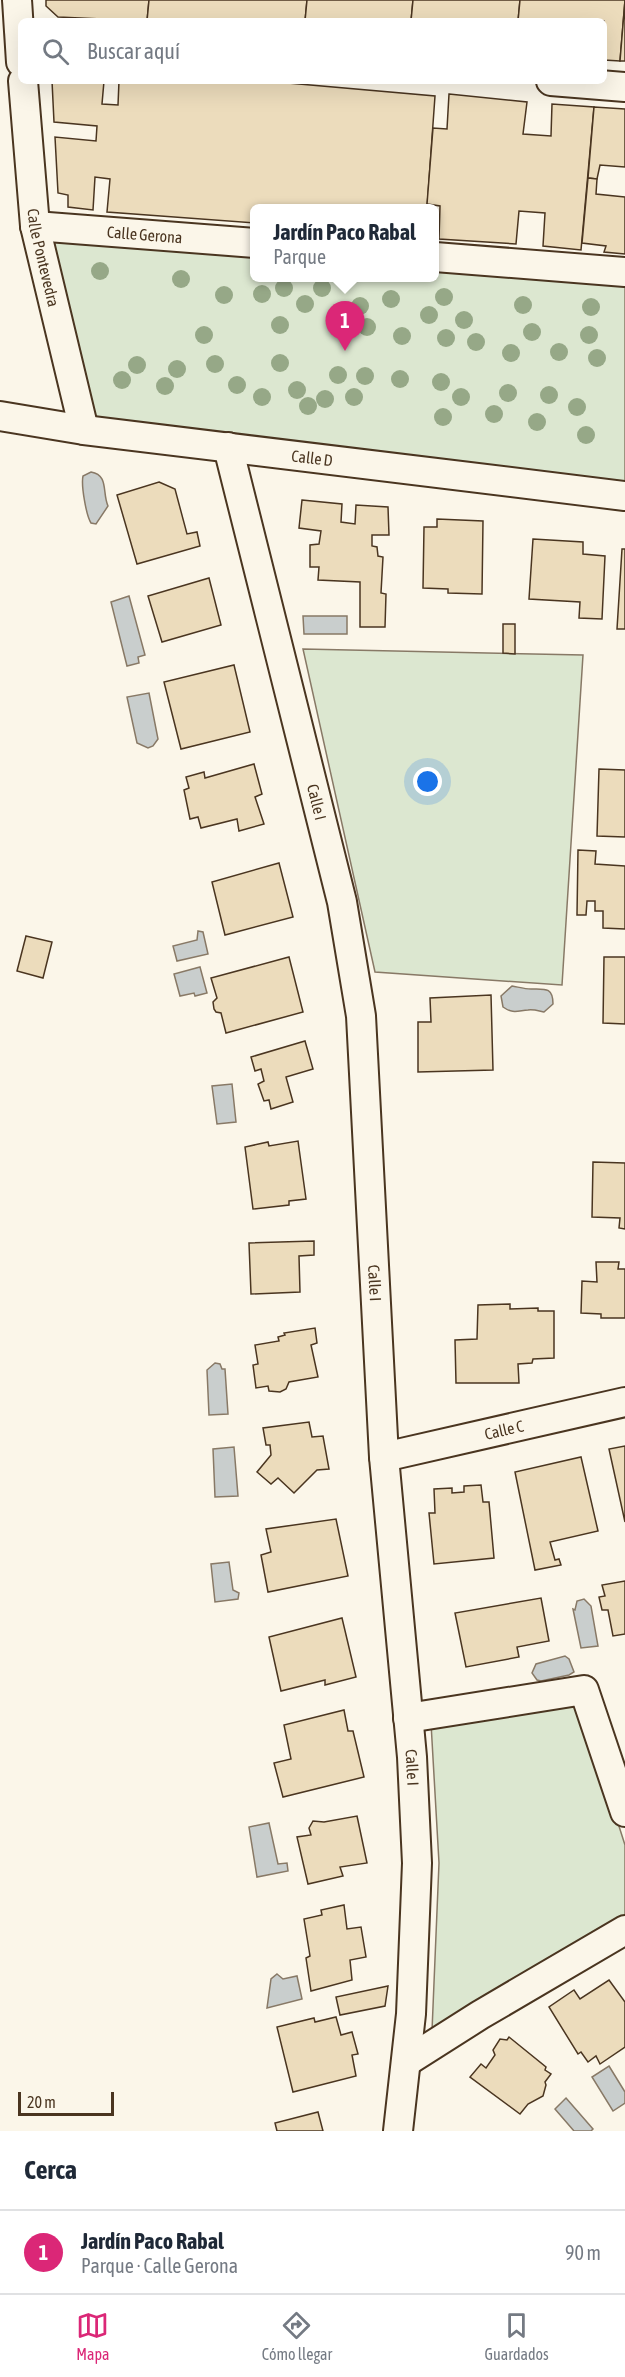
<!DOCTYPE html>
<html lang="es">
<meta charset="utf-8">
<style>
body{margin:0;font-family:"Asap Condensed",sans-serif;background:#f2f2f3;color:#1f2937}
.scale{position:absolute;left:18px;bottom:15px;width:96px;box-sizing:border-box;padding-left:6px;border:3px solid #4a3520;border-top:0;font-size:16px;line-height:21px;white-space:nowrap;color:#4a3520;-webkit-text-stroke:4px #fbf6e9;paint-order:stroke}
.you{position:absolute;left:428px;top:782px;width:21px;height:21px;margin:-15px;border:4px solid #fff;border-radius:50%;background:#1a73e8;box-shadow:0 0 0 9px #1a73e833}
.badge{display:grid;place-items:center;width:39px;height:39px;border-radius:50%;background:#db2777;color:#fff;font-size:20px;font-weight:700}
.pin{position:absolute;translate:-50% -50px;filter:drop-shadow(0 2px 3px #0008)}
.pin::after{content:'';position:absolute;top:32px;width:21px;height:18px;background:inherit;clip-path:polygon(0 0,100% 0,50% 100%)}
.popup{position:absolute;left:250px;top:204px;width:189px;height:78px;box-sizing:border-box;display:grid;place-content:center;border-radius:9px;background:#fff;filter:drop-shadow(0 2px 4px #0005);font-size:20px;white-space:nowrap;color:#747a83}
.popup b{font-size:22px;color:#1f2937}
.popup::after{content:'';position:absolute;left:50%;top:100%;margin-left:-12px;border:12px solid transparent;border-top-color:#fff}
.list{margin:0;padding:0;list-style:none}
h2{display:flex;justify-content:space-between;align-items:center;height:78px;margin:0;padding:0 24px;font-size:26px}
h2 small{font-size:20px;font-weight:400;color:#747a83}
.list li{display:grid;grid-template-columns:39px 1fr auto;gap:18px;align-items:center;box-sizing:border-box;height:84px;padding:0 24px;border-top:2px solid #e0e1e3}
.list b{display:block;font-size:22px;white-space:nowrap}
.list p{margin:0;font-size:20px;white-space:nowrap;color:#747a83}
.list em{font-size:20px;font-style:normal;color:#747a83}
.icon{flex:none;width:33px;height:33px;fill:none;stroke:currentColor;stroke-width:2;stroke-linecap:round;stroke-linejoin:round}
.map{position:relative;flex:none;width:625px;height:2131px;overflow:hidden}
.search{position:absolute;background:#fff;box-shadow:0 6px 24px #0002;left:18px;right:18px;top:18px;height:66px;display:flex;align-items:center;gap:15px;box-sizing:border-box;padding:0 21px;border-radius:9px;color:#747a83;font-size:22px}
.sheet{height:162px;background:#fff}
nav{display:flex;justify-content:space-around;align-items:center;box-sizing:border-box;height:84px;border-top:2px solid #e0e1e3;background:#fff;font-size:16px;color:#747a83}
nav a{display:grid;justify-items:center;gap:3px}
nav .on{color:#db2777}
.map>svg:first-child{display:block}
.green{fill:#dce7d0;stroke:#887966;stroke-width:1.5}
.water{fill:#c9cecd;stroke:#887966;stroke-width:1.5}
.building{fill:#ecdcbc;stroke:#4a3520;stroke-width:1.5}
.lines{fill:none;stroke-linecap:round;stroke-linejoin:round}
.street-casing{stroke:#4a3520;stroke-width:32}
.street{stroke:#fbf6e9;stroke-width:28}
.tree{fill:#96a887}
.labels{text-anchor:middle;dominant-baseline:central;stroke-width:4.5;stroke-linejoin:round;paint-order:stroke}
.street-label{font-size:16px;fill:#4a3520;stroke:#fbf6e9}
</style>
<div class="map">
<svg width="625" height="2131" viewBox="0 0 625 2131">
<rect width="100%" height="100%" fill="#fbf6e9"/>
<g class="green">
<path d="M35,226L255,243V278H435V257L625,272V496L84,430Z"/>
<path d="M303,649L583,655L562,985L375,972Z"/>
<path d="M578,1698L625,1845V1915L432,2031L439,1863L431,1723Z"/>
</g>
<g class="water">
<path d="M91,472C109,475 102,493 108,506L96,524L91,523C86,515 81,485 83,476Z"/>
<path d="M129,596L145,655L138,657L139,663L127,666L111,602Z"/>
<path d="M303,616H347V634H304Z"/>
<path d="M149,693L158,739L153,746L148,748L137,743L127,697Z"/>
<path d="M198,931L203,932L208,954L177,961L173,946L197,940Z"/>
<path d="M200,967L207,993L195,996L194,993L180,996L174,974Z"/>
<path d="M512,986C518,987 525,989 531,989C545,989 553,987 553,1004L544,1012C539,1011 533,1009 528,1010C517,1011 513,1014 503,1007L501,996Z"/>
<path d="M232,1084L236,1122L217,1124L212,1086Z"/>
<path d="M215,1363L220,1364L222,1369H225L228,1414L209,1415L207,1370Z"/>
<path d="M234,1447L238,1496L215,1497L213,1449Z"/>
<path d="M229,1562L233,1590L239,1593L238,1599L215,1602L211,1564Z"/>
<path d="M584,1599L591,1606L598,1646L581,1648L573,1609L575,1610L577,1601Z"/>
<path d="M565,1656L569,1659L574,1672L569,1675L541,1681L537,1680L532,1673L536,1664Z"/>
<path d="M269,1823L278,1864L287,1863L288,1871L257,1877L249,1827Z"/>
<path d="M277,1974L283,1979L297,1976L302,1999L267,2008L271,1979Z"/>
<path d="M609,2066L625,2092V2103L613,2111L592,2077Z"/>
<path d="M566,2098L593,2129L591,2131H574L555,2109Z"/>
</g>
<g class="building">
<path d="M46,0H149L147,21L58,17L46,6Z"/>
<path d="M149,0H307L305,21H147Z"/>
<path d="M307,0H413L411,21H305Z"/>
<path d="M413,0H520L518,21H411Z"/>
<path d="M520,0H625L620,61L604,60V21H518Z"/>
<path d="M625,0V61H620Z"/>
<path d="M52,81H104L102,104L118,105L119,81H265L435,96L427,208H255V223L107,212L110,179L95,177L93,210L68,207V195L58,193L55,137L96,141L97,126L54,122Z"/>
<path d="M449,94L527,102L523,134L551,136L552,104L594,107L581,250L543,246L545,213L519,211L516,244L439,239L440,206L427,204L433,128L447,129Z"/>
<path d="M594,107L625,109V167L600,165L597,179L588,178Z"/>
<path d="M588,178L597,179L596,194L625,197V254L604,252L606,246L582,243Z"/>
<path d="M159,482L175,489L187,534L197,532L200,546L137,564L117,495Z"/>
<path d="M302,500L342,504L341,522L355,524L356,505L388,507L389,535H372V546L377,547L378,556L383,557L381,593L386,594L385,627H360V582L318,580L319,567H310V545L319,544L321,531L299,528Z"/>
<path d="M437,519L483,521L482,594L448,593V589L423,588L424,527H437Z"/>
<path d="M533,539L583,542V554L605,556L602,619L579,618L580,602L529,599Z"/>
<path d="M622,549H625V629H617Z"/>
<path d="M209,578L221,625L162,642L148,596Z"/>
<path d="M503,624H515V654L503,653Z"/>
<path d="M234,665L250,732L181,749L164,682Z"/>
<path d="M254,764L262,794L255,797L264,824L239,831L237,819L201,828L198,817L190,819L184,790L189,788L186,777L204,772L205,778Z"/>
<path d="M599,769L625,770V837L597,836Z"/>
<path d="M578,850L596,851L595,864L625,866V929L603,928V911H595V901H587L586,915H577Z"/>
<path d="M279,863L293,917L225,935L212,882Z"/>
<path d="M26,936L52,942L43,978L17,971Z"/>
<path d="M289,957L303,1012L226,1033L221,1013L216,1012L214,1009L213,1002L217,998L211,978Z"/>
<path d="M604,957H625V1024L603,1023Z"/>
<path d="M491,995L493,1070L418,1072V1022H431L430,998Z"/>
<path d="M305,1041L313,1069L286,1077L293,1102L271,1109L269,1100L264,1101L258,1084L264,1081L261,1069L255,1071L251,1057Z"/>
<path d="M298,1141L306,1199L289,1201V1205L253,1209L245,1147L268,1142L269,1146Z"/>
<path d="M593,1162L625,1163V1229L619,1228L620,1218L592,1217Z"/>
<path d="M314,1241V1255L299,1256L300,1292L251,1294L249,1243Z"/>
<path d="M596,1262H619L618,1269H625V1318H601V1314L581,1313L582,1281L597,1282Z"/>
<path d="M510,1304V1309L538,1308V1311H554V1358L533,1359L532,1363L518,1364L519,1383H456L455,1340L477,1339L478,1305Z"/>
<path d="M315,1328L317,1343L311,1345L318,1377L289,1382L286,1389L280,1392L269,1391L268,1386L256,1388L253,1365L258,1364L255,1345L279,1341L278,1337L285,1335L284,1333Z"/>
<path d="M309,1422L312,1437L323,1436L329,1469L317,1470L294,1493L278,1478L271,1484L257,1472L271,1455L270,1445H266L263,1428Z"/>
<path d="M625,1446V1522L609,1449Z"/>
<path d="M581,1457L598,1531L550,1542L555,1560L559,1559L561,1565L535,1570L515,1472Z"/>
<path d="M481,1485L483,1502H489L494,1558L434,1564L429,1513H435L434,1489L452,1488V1493L464,1492V1486Z"/>
<path d="M336,1519L348,1576L268,1592L261,1555L271,1552L266,1529Z"/>
<path d="M625,1581V1634L613,1636L608,1610H602L599,1597L605,1596L602,1585Z"/>
<path d="M541,1598L549,1641L517,1647L519,1657L466,1667L455,1613Z"/>
<path d="M342,1618L356,1677L325,1685V1680L281,1691L269,1637Z"/>
<path d="M344,1710L348,1731H353L364,1777L283,1797L274,1763L291,1759L284,1725Z"/>
<path d="M357,1816L367,1863L340,1867L343,1876L308,1884L297,1837L311,1835L309,1828L313,1821L324,1822Z"/>
<path d="M344,1905L347,1929L361,1927L366,1957L350,1960L352,1980L311,1991L306,1958L310,1956L304,1919L322,1915L321,1910Z"/>
<path d="M609,1980L625,2002V2047L600,2064L596,2056L588,2062L581,2052L578,2054L549,2007L574,1990L580,1999Z"/>
<path d="M388,1986L385,2006L340,2015L336,1997Z"/>
<path d="M336,2017L341,2035L352,2032L358,2054L352,2055L356,2076L293,2092L277,2027L314,2018L315,2022Z"/>
<path d="M509,2037L546,2067L545,2070L551,2074L545,2082L546,2085L543,2096L528,2104L520,2114L470,2077L481,2064L486,2068L495,2055L493,2050L500,2039L507,2040Z"/>
<path d="M318,2112L323,2131H277L275,2123Z"/>
</g>
<g class="lines">
<defs>
<g id="street">
<path d="M17,0L21,62"/>
<path id="s1" d="M23,81L35,226L84,430"/>
<path d="M551,81L625,87"/>
<path id="s2" d="M35,226L255,243"/>
<path d="M435,257L625,272"/>
<path id="s3" d="M0,416L84,430L625,496"/>
<path id="s4" d="M228,447L342,902L361,1016L384,1457L412,1757L417,1863L411,2014L398,2131"/>
<path id="s5" d="M384,1457L625,1402"/>
<path d="M408,1718L584,1690L625,1812"/>
<path d="M406,2062L480,2015L625,1930"/>
</g>
</defs>
<use href="#street" class="street-casing"/>
<use href="#street" class="street"/>
</g>
<g class="tree">
<circle cx="100" cy="271" r="9"/>
<circle cx="181" cy="279" r="9"/>
<circle cx="284" cy="288" r="9"/>
<circle cx="322" cy="288" r="9"/>
<circle cx="262" cy="294" r="9"/>
<circle cx="224" cy="295" r="9"/>
<circle cx="444" cy="297" r="9"/>
<circle cx="391" cy="299" r="9"/>
<circle cx="305" cy="304" r="9"/>
<circle cx="523" cy="305" r="9"/>
<circle cx="360" cy="306" r="9"/>
<circle cx="591" cy="307" r="9"/>
<circle cx="429" cy="315" r="9"/>
<circle cx="464" cy="320" r="9"/>
<circle cx="280" cy="325" r="9"/>
<circle cx="367" cy="327" r="9"/>
<circle cx="532" cy="332" r="9"/>
<circle cx="204" cy="335" r="9"/>
<circle cx="589" cy="335" r="9"/>
<circle cx="402" cy="336" r="9"/>
<circle cx="446" cy="338" r="9"/>
<circle cx="476" cy="342" r="9"/>
<circle cx="559" cy="352" r="9"/>
<circle cx="511" cy="353" r="9"/>
<circle cx="597" cy="358" r="9"/>
<circle cx="280" cy="363" r="9"/>
<circle cx="215" cy="364" r="9"/>
<circle cx="137" cy="365" r="9"/>
<circle cx="177" cy="369" r="9"/>
<circle cx="338" cy="375" r="9"/>
<circle cx="365" cy="376" r="9"/>
<circle cx="400" cy="379" r="9"/>
<circle cx="122" cy="380" r="9"/>
<circle cx="441" cy="382" r="9"/>
<circle cx="237" cy="385" r="9"/>
<circle cx="165" cy="386" r="9"/>
<circle cx="297" cy="390" r="9"/>
<circle cx="508" cy="393" r="9"/>
<circle cx="549" cy="395" r="9"/>
<circle cx="262" cy="397" r="9"/>
<circle cx="354" cy="397" r="9"/>
<circle cx="461" cy="397" r="9"/>
<circle cx="325" cy="399" r="9"/>
<circle cx="308" cy="406" r="9"/>
<circle cx="577" cy="407" r="9"/>
<circle cx="494" cy="414" r="9"/>
<circle cx="443" cy="417" r="9"/>
<circle cx="537" cy="422" r="9"/>
<circle cx="586" cy="435" r="9"/>
</g>
<g class="labels">
<g class="street-label">
<text stroke="none"><textPath href="#s2" startOffset="110">Calle Gerona</textPath></text>
<text stroke="none"><textPath href="#s1" startOffset="178">Calle Pontevedra</textPath></text>
<text stroke="none"><textPath href="#s3" startOffset="315">Calle D</textPath></text>
<text stroke="none"><textPath href="#s4" startOffset="366">Calle I</textPath></text>
<text stroke="none"><textPath href="#s4" startOffset="852">Calle I</textPath></text>
<text stroke="none"><textPath href="#s5" startOffset="123">Calle C</textPath></text>
<text stroke="none"><textPath href="#s4" startOffset="1338">Calle I</textPath></text>
</g>
</g>
</svg>
<div class="scale">20 m</div>
<div class="you"></div>
<div class="pin badge" style="left:345px;top:351px">1</div>
<div class="popup"><b>Jardín Paco Rabal</b>Parque</div>
<div class="search"><svg class="icon" aria-label="search" viewBox="0 0 24 24"><circle cx="10" cy="10" r="6"/><path d="M15 15l6 6"/></svg>Buscar aquí</div>
</div>
<section class="sheet">
<h2>Cerca<small></small></h2>
<ul class="list">
<li><span class="badge">1</span><div><b>Jardín Paco Rabal</b><p>Parque · Calle Gerona</p></div><em>90 m</em></li>
</ul>
</section>
<nav>
<a class="on"><svg class="icon" aria-label="map" viewBox="0 0 24 24"><path d="M3 6l6-2 6 2 6-2v14l-6 2-6-2-6 2zM9 4v14M15 6v14"/></svg>Mapa</a>
<a><svg class="icon" aria-label="directions" viewBox="0 0 24 24"><path d="M12 3l9 9-9 9-9-9zM9 14v-3h6M13 9l2 2-2 2"/></svg>Cómo llegar</a>
<a><svg class="icon" aria-label="saved" viewBox="0 0 24 24"><path d="M7 4h10v16l-5-4-5 4z"/></svg>Guardados</a>
</nav>
